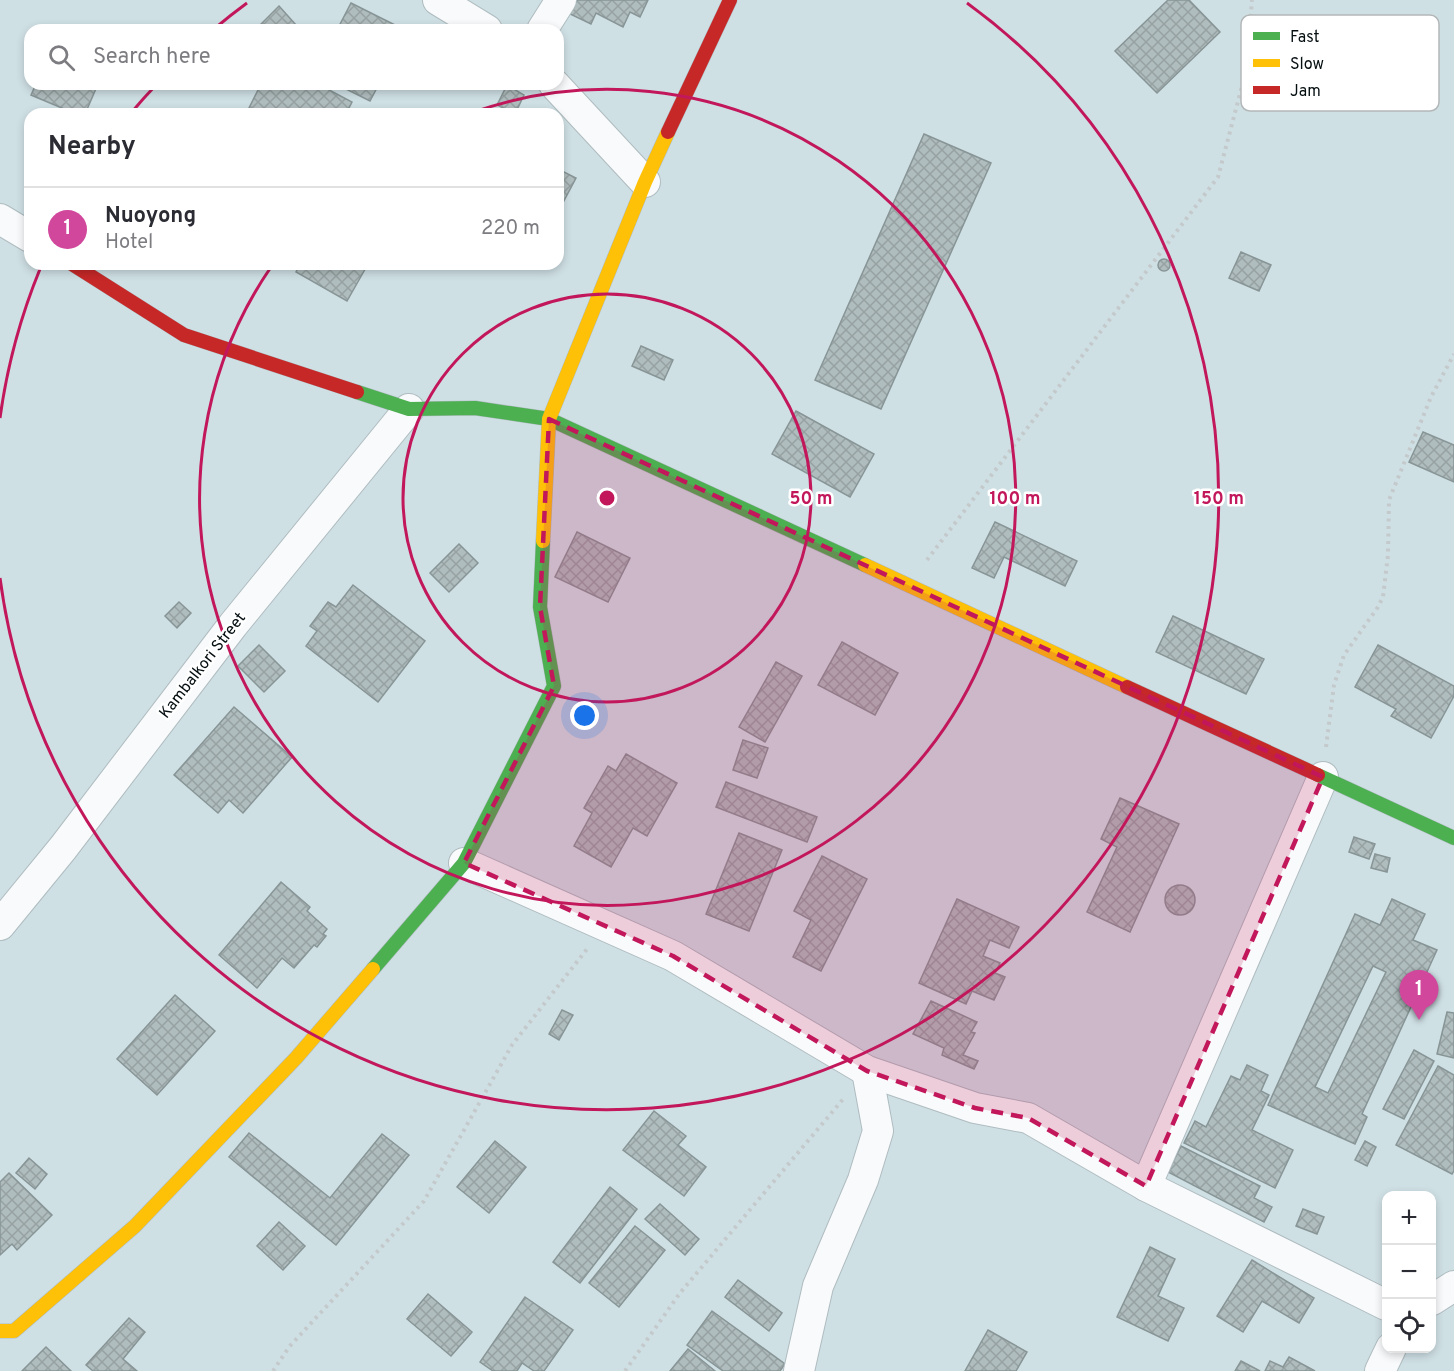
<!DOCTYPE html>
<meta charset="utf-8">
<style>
body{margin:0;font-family:Overpass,sans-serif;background:#f7f7f7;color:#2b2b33}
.controls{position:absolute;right:18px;bottom:18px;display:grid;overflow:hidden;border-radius:12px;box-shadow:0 3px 9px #0003}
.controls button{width:54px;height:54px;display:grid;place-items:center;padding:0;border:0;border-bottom:2px solid #e1e1e2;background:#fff;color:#2b2b33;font:30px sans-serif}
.you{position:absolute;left:585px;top:716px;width:21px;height:21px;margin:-15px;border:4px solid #fff;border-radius:50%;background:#1a73e8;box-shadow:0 0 0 9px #1a73e833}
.badge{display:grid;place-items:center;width:39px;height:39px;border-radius:50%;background:#7c3aed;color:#fff;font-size:20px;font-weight:700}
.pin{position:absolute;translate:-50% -50px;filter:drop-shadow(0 2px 3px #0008)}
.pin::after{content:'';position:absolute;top:32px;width:21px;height:18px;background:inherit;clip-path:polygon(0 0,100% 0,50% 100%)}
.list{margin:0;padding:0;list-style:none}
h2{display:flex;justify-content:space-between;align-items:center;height:78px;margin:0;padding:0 24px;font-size:26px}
h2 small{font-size:20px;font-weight:400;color:#7c7c81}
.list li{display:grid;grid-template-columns:39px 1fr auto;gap:18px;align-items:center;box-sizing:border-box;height:84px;padding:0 24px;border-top:2px solid #e1e1e2}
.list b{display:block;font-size:22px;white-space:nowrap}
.list p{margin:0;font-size:20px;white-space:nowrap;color:#7c7c81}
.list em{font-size:20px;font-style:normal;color:#7c7c81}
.icon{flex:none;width:33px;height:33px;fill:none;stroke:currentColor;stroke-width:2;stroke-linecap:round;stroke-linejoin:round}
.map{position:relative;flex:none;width:1454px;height:1371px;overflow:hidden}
.search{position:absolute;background:#fff;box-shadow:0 3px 9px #0003;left:24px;top:24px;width:540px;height:66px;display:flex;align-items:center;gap:15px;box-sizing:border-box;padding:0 21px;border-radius:18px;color:#7c7c81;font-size:22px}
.panel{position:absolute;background:#fff;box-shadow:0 3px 9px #0003;left:24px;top:108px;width:540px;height:162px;border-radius:18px}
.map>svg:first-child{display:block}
.building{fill:url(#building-cross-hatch);stroke:#889596;stroke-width:1.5;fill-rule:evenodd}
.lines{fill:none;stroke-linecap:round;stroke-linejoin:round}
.street-casing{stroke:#afbcc0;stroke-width:32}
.fast-casing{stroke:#afbcc0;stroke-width:15}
.slow-casing{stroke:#afbcc0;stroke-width:15}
.jam-casing{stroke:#afbcc0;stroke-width:15}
.path{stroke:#c4c9cb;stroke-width:4;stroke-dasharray:3 4.5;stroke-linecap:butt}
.street{stroke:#f8fafb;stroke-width:30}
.fast{stroke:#4caf50;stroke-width:14}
.slow{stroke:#ffc107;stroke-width:14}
.jam{stroke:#c62828;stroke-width:14}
.marked{fill:#c2185b;fill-opacity:0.2;stroke:#c2185b;stroke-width:4.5;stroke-dasharray:12 8;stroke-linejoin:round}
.ring{fill:none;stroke:#c2185b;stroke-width:3}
.labels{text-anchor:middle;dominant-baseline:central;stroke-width:5;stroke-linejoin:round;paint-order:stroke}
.street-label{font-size:16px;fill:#050e11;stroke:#fff}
.key{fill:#fff;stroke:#b4b7b8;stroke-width:1.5}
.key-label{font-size:16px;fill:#050e11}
.centre{fill:#c2185b;stroke:#fff;stroke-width:3}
.ring-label{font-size:18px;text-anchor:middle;font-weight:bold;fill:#c2185b;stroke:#fff;stroke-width:5;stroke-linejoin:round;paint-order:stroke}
</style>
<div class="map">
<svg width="1454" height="1371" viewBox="0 0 1454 1371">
<defs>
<pattern id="building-cross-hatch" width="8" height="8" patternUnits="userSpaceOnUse" patternTransform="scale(1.5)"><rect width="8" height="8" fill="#b0bdbe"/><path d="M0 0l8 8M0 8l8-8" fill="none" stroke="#96a1a2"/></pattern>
</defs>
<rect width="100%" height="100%" fill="#cfe0e5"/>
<g class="building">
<path d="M577,0H648L640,17L630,12L623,27L596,13L591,24L570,14Z"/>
<path d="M1168,0H1189L1220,32L1157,93L1115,51Z"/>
<path d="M351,3L405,30H337Z"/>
<path d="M279,6L296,25L291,30H255Z"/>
<path d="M36,84H98L85,114H76L31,95Z"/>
<path d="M261,84H318L352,102L346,114H261L249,108Z"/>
<path d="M336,84H379L370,101Z"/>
<path d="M507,85L524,95L515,114L497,105Z"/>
<path d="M924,134L991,163L881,409L815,380Z"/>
<path d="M558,169L576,178L558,212Z"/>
<path d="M1241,252L1271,265L1259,291L1229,278Z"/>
<circle cx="1164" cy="265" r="6"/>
<path d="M300,264H368L347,301L296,272Z"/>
<path d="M641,346L673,360L664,380L632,366Z"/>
<path d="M796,411L874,454L850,497L772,454Z"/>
<path d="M1423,432L1454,445V482L1409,462Z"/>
<path d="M995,522L1077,561L1065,586L1004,557L994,578L972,568Z"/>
<path d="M577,532L630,558L608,602L555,577Z"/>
<path d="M459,544L478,563L449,592L430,573Z"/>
<path d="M353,585L425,641L378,702L306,646L317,631L310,626L328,602L336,607Z"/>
<path d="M179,602L191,613L177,628L165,616Z"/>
<path d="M1173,616L1264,659L1246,694L1156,652Z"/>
<path d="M842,642L898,673L875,715L818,685Z"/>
<path d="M259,645L285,671L264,692L238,666Z"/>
<path d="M1378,645L1454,686V696L1431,738L1391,716L1396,709L1355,687Z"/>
<path d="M776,662L802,676L765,742L739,727Z"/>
<path d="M234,707L292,757L243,813L229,800L218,813L174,775Z"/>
<path d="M743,740L768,748L757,778L733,770Z"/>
<path d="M626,754L677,783L647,836L633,828L611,867L574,846L592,813L584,808L608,766L616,771Z"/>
<path d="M726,782L817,817L807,842L716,807Z"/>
<path d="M1120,798L1179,824L1130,932L1087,912L1117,847L1101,839Z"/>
<path d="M739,833L782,850L749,931L706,914Z"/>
<path d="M1354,837L1375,844L1369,859L1349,852Z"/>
<path d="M1375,854L1390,858L1387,872L1371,868Z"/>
<path d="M822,856L867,879L821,971L793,957L811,920L794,911Z"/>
<path d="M281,882L310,907L307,911L327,929L323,934L326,936L317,947L314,945L294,968L282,958L257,988L219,955Z"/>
<circle cx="1180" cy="900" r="15"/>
<path d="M957,899L1019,927L1009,948L990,940L983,956L1000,963L995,973L1005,977L994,1000L972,991L966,1004L919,983Z"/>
<path d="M1392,899L1425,914L1413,940L1437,950L1362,1114L1367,1117L1355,1144L1268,1105L1355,914L1380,925ZM1373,966L1386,972L1328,1093L1315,1087Z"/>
<path d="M175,995L215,1031L157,1095L117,1059Z"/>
<path d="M931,1001L977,1022L971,1032L975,1033L963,1055L978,1061L974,1069L942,1055L944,1048L913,1034Z"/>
<path d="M562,1010L573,1015L559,1040L549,1034Z"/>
<path d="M1447,1012L1454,1013V1058L1437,1054Z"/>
<path d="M1414,1050L1434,1061L1404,1119L1383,1109Z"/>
<path d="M1247,1065L1268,1075L1261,1091L1269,1095L1252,1130L1293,1150L1275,1188L1184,1143L1195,1121L1206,1127L1231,1076L1240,1080Z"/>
<path d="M1438,1066L1454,1075V1171L1452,1174L1396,1145Z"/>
<path d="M654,1111L686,1136L678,1145L706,1167L684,1196L623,1150Z"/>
<path d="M249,1133L330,1198L382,1134L409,1155L336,1245L229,1157Z"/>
<path d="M495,1141L526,1167L489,1213L457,1187Z"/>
<path d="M1365,1141L1376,1147L1367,1166L1355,1160Z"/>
<path d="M1181,1146L1260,1186L1254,1198L1272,1207L1264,1222L1168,1172Z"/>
<path d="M29,1158L47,1174L35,1189L16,1173Z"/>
<path d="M9,1173L52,1215L17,1250L12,1244L0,1255V1182Z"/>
<path d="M610,1187L637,1209L580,1283L553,1262Z"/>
<path d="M660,1204L699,1239L685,1255L645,1219Z"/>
<path d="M1303,1209L1324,1217L1317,1234L1296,1226Z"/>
<path d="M279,1222L305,1246L283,1270L257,1246Z"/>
<path d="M635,1226L665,1250L619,1307L589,1283Z"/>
<path d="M1150,1247L1175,1259L1158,1296L1184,1308L1168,1341L1117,1317Z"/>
<path d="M1252,1260L1314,1298L1299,1323L1262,1301L1243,1332L1217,1316Z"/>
<path d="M738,1280L782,1313L769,1331L725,1297Z"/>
<path d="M428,1294L472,1332L451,1356L407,1319Z"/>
<path d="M525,1297L573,1330L544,1371H534L522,1363L517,1371H493L480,1362Z"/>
<path d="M712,1311L785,1364L780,1371H723L687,1345Z"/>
<path d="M129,1318L145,1332L123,1359L137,1371H93L86,1365Z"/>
<path d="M988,1330L1027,1352L1016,1371H965Z"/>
<path d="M46,1347L71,1371H22Z"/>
<path d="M688,1349L715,1371H670Z"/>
<path d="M1289,1357L1315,1371H1265L1270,1361L1283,1367Z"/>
<path d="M1241,1361L1260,1371H1235Z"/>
</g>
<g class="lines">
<defs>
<g id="street">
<path d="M438,0L487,30"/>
<path d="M542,30L561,0"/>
<path d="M554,84L645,182"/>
<path d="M0,219L30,237"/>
<path d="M464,863L673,956L867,1071L975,1108L1028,1118L1146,1186L1386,1305"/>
<path d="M0,925L63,848L233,625L409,409"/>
<path d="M1146,1186L1323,777"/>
<path d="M1432,1300L1454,1286"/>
<path d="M799,1371L818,1286L863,1180L878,1131L867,1071"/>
<path d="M1380,1371L1391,1348"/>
</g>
<g id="fast">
<path d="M357,392L409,409L475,408L549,419L865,565"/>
<path d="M1318,775L1454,838"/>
<path d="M373,969L464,863L554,686L540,607L543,541"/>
</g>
<g id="slow">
<path d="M543,541L549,419L645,182L668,132"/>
<path d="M865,565L1127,687"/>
<path d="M0,1331H14L135,1226L296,1058L373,969"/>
</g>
<g id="jam">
<path d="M668,132L730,0"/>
<path d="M72,264L184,335L357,392"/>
<path d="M1127,687L1318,775"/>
</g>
</defs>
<use href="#street" class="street-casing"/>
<use href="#fast" class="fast-casing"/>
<use href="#slow" class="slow-casing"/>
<use href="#jam" class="jam-casing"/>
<g class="path">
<path d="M927,560L1218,177L1246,71L1252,0"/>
<path d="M1326,747L1334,685L1344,655L1378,607L1383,597L1388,555L1389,500L1431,397L1454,354"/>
<path d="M273,1371L289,1347L424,1201L512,1045L587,949"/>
<path d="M625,1371L680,1293L844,1098"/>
</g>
<use href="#street" class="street"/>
<use href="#fast" class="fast"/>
<use href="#slow" class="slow"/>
<use href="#jam" class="jam"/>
</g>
<path class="marked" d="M549,419L1323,777L1146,1186L1028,1118L975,1108L867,1071L673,956L464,863L554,686L540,607Z"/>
<g class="ring">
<circle cx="607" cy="498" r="204"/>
<path d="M471 113A408 408 0 1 1 271 267"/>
<path d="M0 418A612 612 0 0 1 40 269M131 113A612 612 0 0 1 156 85M214 29A612 612 0 0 1 247 3M967 3A612 612 0 1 1 0 578"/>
</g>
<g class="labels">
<g class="street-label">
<text transform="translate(203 666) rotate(-52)">Kambalkori Street</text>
</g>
</g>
<rect x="1241" y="15" width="198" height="96" rx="9" class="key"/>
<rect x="1253" y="32" width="27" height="8" fill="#4caf50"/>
<rect x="1253" y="59" width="27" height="8" fill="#ffc107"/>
<rect x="1253" y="86" width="27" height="8" fill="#c62828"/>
<g class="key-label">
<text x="1290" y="42">Fast</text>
<text x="1290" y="69">Slow</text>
<text x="1290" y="96">Jam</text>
</g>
<circle cx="607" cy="498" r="9" class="centre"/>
<g class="ring-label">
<text x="811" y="504">50 m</text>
<text x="1015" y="504">100 m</text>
<text x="1219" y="504">150 m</text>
</g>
</svg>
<div class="controls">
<button>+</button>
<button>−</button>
<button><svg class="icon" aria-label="locate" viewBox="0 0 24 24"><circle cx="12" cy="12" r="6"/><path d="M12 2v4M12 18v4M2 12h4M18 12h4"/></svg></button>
</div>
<div class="you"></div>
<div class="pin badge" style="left:1419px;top:1020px;background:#d1479c">1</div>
<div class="search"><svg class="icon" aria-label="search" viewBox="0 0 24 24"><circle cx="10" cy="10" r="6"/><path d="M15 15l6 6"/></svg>Search here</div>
<section class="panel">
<h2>Nearby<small></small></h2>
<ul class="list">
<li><span class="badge" style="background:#d1479c">1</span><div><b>Nuoyong</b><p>Hotel</p></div><em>220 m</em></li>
</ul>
</section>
</div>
